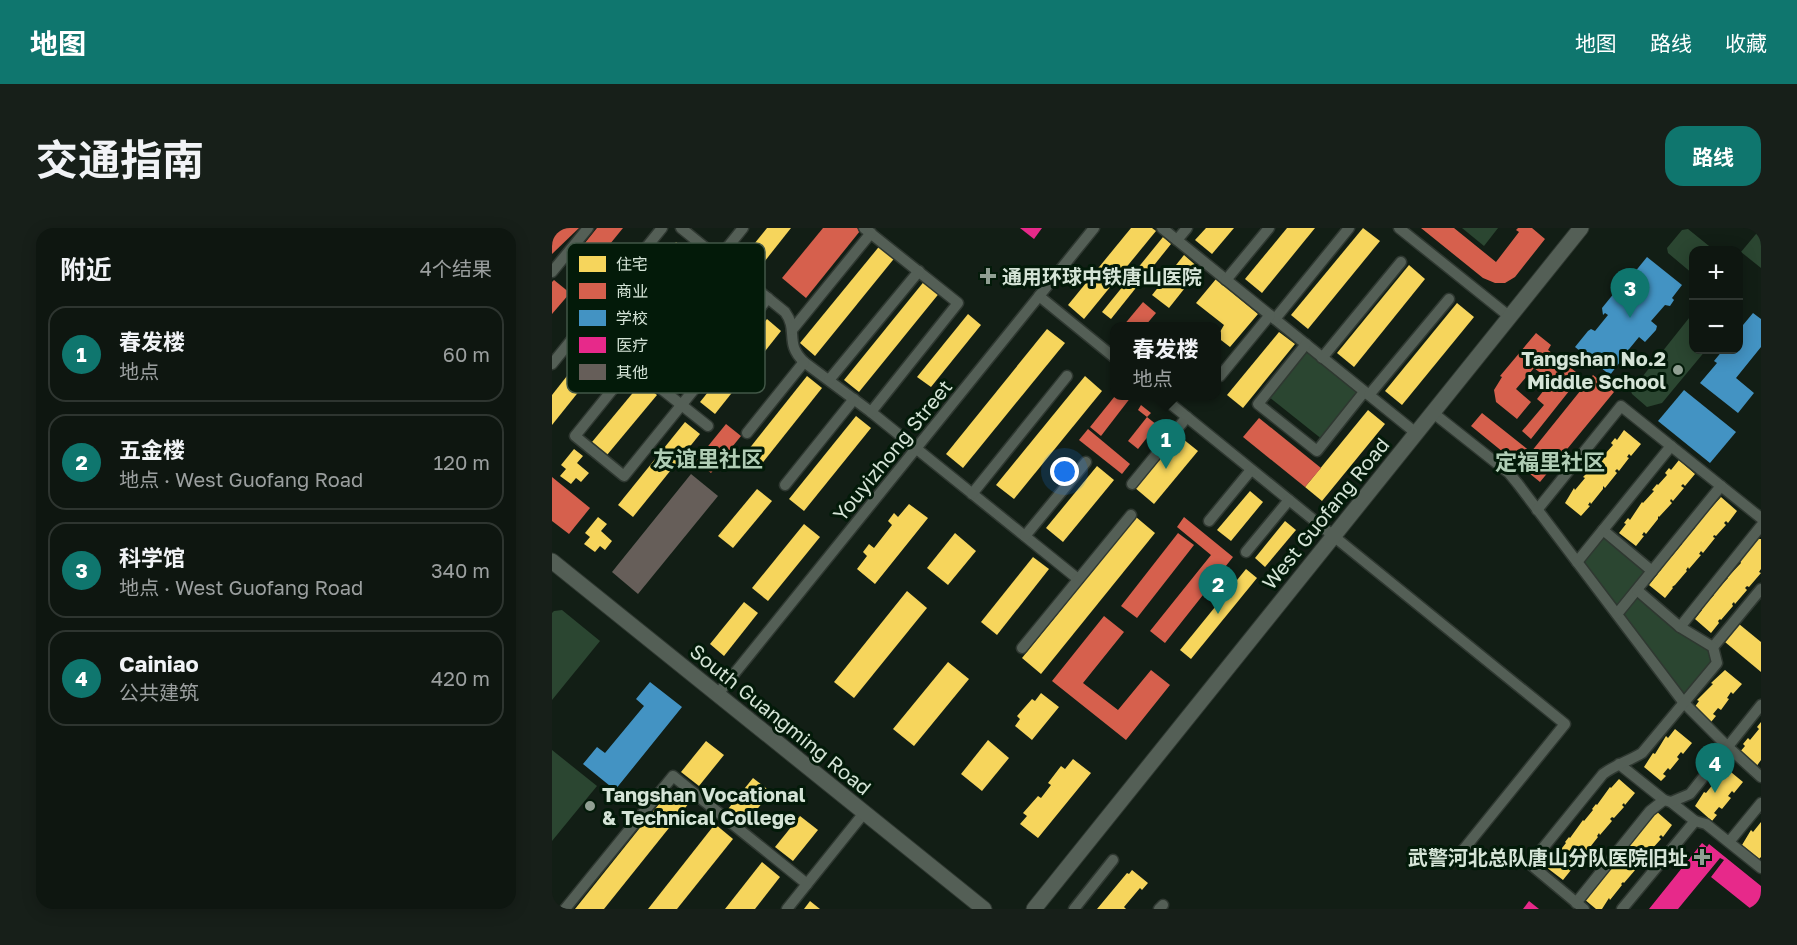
<!DOCTYPE html>
<html lang="zh">
<meta charset="utf-8">
<style>
body{margin:0;font-family:"Golos Text","Noto Sans SC",sans-serif;background:#171f19;color:#f1f3f6}
.controls{position:absolute;right:18px;top:18px;display:grid;overflow:hidden;border-radius:12px;box-shadow:0 3px 15px #0003}
.controls button{width:54px;height:54px;display:grid;place-items:center;padding:0;border:0;border-bottom:2px solid #2e3530;background:#0e1610;color:#f1f3f6;font:30px sans-serif}
.you{position:absolute;left:513px;top:244px;width:21px;height:21px;margin:-15px;border:4px solid #fff;border-radius:50%;background:#1a73e8;box-shadow:0 0 0 9px #1a73e833}
.badge{display:grid;place-items:center;width:39px;height:39px;border-radius:50%;background:#0f766e;color:#fff;font-size:20px;font-weight:700}
.pin{position:absolute;translate:-50% -50px;filter:drop-shadow(0 2px 3px #0008)}
.pin::after{content:'';position:absolute;top:32px;width:21px;height:18px;background:inherit;clip-path:polygon(0 0,100% 0,50% 100%)}
.popup{position:absolute;left:558px;top:94px;width:111px;height:78px;box-sizing:border-box;display:grid;place-content:center;border-radius:12px;background:#0e1610;filter:drop-shadow(0 2px 4px #0005);font-size:20px;white-space:nowrap;color:#9b9f9f}
.popup b{font-size:22px;color:#f1f3f6}
.popup::after{content:'';position:absolute;left:50%;top:100%;margin-left:-12px;border:12px solid transparent;border-top-color:#0e1610}
.list{margin:0;padding:0;list-style:none}
h2{display:flex;justify-content:space-between;align-items:center;height:78px;margin:0;padding:0 24px;font-size:26px}
h2 small{font-size:20px;font-weight:400;color:#9b9f9f}
.list li{display:grid;grid-template-columns:39px 1fr auto;gap:18px;align-items:center;box-sizing:border-box;height:96px;margin:0 12px 12px;padding:0 12px;border:2px solid #2e3530;border-radius:18px}
.list b{display:block;font-size:22px;white-space:nowrap}
.list p{margin:0;font-size:20px;white-space:nowrap;color:#9b9f9f}
.list em{font-size:20px;font-style:normal;color:#9b9f9f}
.map{position:relative;flex:none;width:1209px;height:681px;overflow:hidden;border-radius:18px}
header{display:flex;align-items:center;gap:36px;box-sizing:border-box;height:84px;padding:0 30px;background:#0f766e;color:#fff}
header strong{font-size:28px}
nav{display:flex;gap:33px;margin-inline-start:auto;font-size:21px}
.intro{display:flex;align-items:center;justify-content:space-between;box-sizing:border-box;height:144px;padding:0 36px}
h1{margin:0;font-size:42px}
.button{padding:15px 27px;border-radius:18px;background:#0f766e;color:#fff;font-size:21px;font-weight:700}
main{display:flex;gap:36px;padding:0 36px}
aside{flex:1;background:#0e1610;border-radius:18px;box-shadow:0 3px 15px #0003}
.map>svg:first-child{display:block}
.green{fill:#2b4631}
.homes{fill:#f6d55c}
.shops{fill:#d6604d}
.schools{fill:#4393c3}
.health{fill:#e7298a}
.building{fill:#665e59}
.lines{fill:none;stroke-linecap:round;stroke-linejoin:round}
.street-casing{stroke:#2f3831;stroke-width:13}
.secondary-casing{stroke:#2f3831;stroke-width:17}
.street{stroke:#545f56;stroke-width:10}
.secondary{stroke:#545f56;stroke-width:15}
.poi-dot{fill:#919f93;stroke:#031a09;stroke-width:2}
.labels{text-anchor:middle;dominant-baseline:central;stroke-width:6;stroke-linejoin:round;paint-order:stroke}
.poi-label{font-size:20px;font-weight:bold;fill:#d5e4d7;stroke:#031a09;text-anchor:start}
.street-label{font-size:20px;fill:#d5e4d7;stroke:#031a09}
.quarter-label{font-size:22px;font-weight:bold;fill:#b0cdb5;stroke:#031a09}
.key{fill:#031a09;stroke:#425747;stroke-width:1.5}
.key-label{font-size:16px;fill:#d5e4d7}
</style>
<header>
<strong>地图</strong>
<nav><a>地图</a><a>路线</a><a>收藏</a></nav>
</header>
<div class="intro"><h1>交通指南</h1><a class="button">路线</a></div>
<main>
<aside>
<h2>附近<small>4个结果</small></h2>
<ul class="list">
<li><span class="badge">1</span><div><b>春发楼</b><p>地点</p></div><em>60 m</em></li>
<li><span class="badge">2</span><div><b>五金楼</b><p>地点 · West Guofang Road</p></div><em>120 m</em></li>
<li><span class="badge">3</span><div><b>科学馆</b><p>地点 · West Guofang Road</p></div><em>340 m</em></li>
<li><span class="badge">4</span><div><b>Cainiao</b><p>公共建筑</p></div><em>420 m</em></li>
</ul>
</aside>
<div class="map">
<svg width="1209" height="681" viewBox="0 0 1209 681">
<rect width="100%" height="100%" fill="#121e15"/>
<g class="green">
<path d="M910,0H946L932,18Z"/>
<path d="M1209,0V40L1189,24Z"/>
<path d="M1136,1L1162,22H1142L1141,46L1116,25L1115,20L1130,2Z"/>
<path d="M1141,85L1142,122H1154L1110,175L1095,179L1080,166L1079,163Z"/>
<path d="M753,123L808,166L771,212L717,169Z"/>
<path d="M1052,304L1097,343L1066,381L1028,333Z"/>
<path d="M1085,368L1156,421L1160,435L1132,468L1070,387Z"/>
<path d="M10,382L48,413L0,472V385L2,383Z"/>
<path d="M0,522L45,558L0,613Z"/>
</g>
<g class="homes">
<path d="M215,0H239L205,43L190,31Z"/>
<path d="M579,0H600L604,3L532,91L516,77Z"/>
<path d="M654,0H682L660,26L643,12Z"/>
<path d="M735,0H763L710,65L693,51Z"/>
<path d="M811,0L828,13L756,101L739,87Z"/>
<path d="M611,9L619,16L559,91L550,84Z"/>
<path d="M124,14L139,26L73,108L58,96Z"/>
<path d="M330,15L345,27L263,128L248,115Z"/>
<path d="M632,27L648,41L617,80L600,67Z"/>
<path d="M857,37L873,51L802,139L785,125Z"/>
<path d="M374,51L389,63L307,164L292,152Z"/>
<path d="M664,51L706,86L678,119L665,109L672,97L644,75Z"/>
<path d="M172,52L187,64L121,147L106,135Z"/>
<path d="M905,75L922,89L850,177L833,163Z"/>
<path d="M416,86L429,97L379,159L365,149Z"/>
<path d="M215,91L229,103L163,186L148,174Z"/>
<path d="M495,101L513,115L411,240L394,226Z"/>
<path d="M727,104L743,116L691,180L675,167Z"/>
<path d="M37,120L52,132L0,197V167Z"/>
<path d="M255,148L270,160L204,243L189,231Z"/>
<path d="M533,148L550,163L462,271L444,257Z"/>
<path d="M89,155L105,167L55,227L40,214Z"/>
<path d="M816,182L833,196L770,273L753,259Z"/>
<path d="M304,188L319,200L252,283L237,271Z"/>
<path d="M133,194L148,206L81,289L66,277Z"/>
<path d="M1072,202L1089,216L1079,228L1077,226L1075,229L1077,230L1067,243L1065,241L1063,243L1065,245L1053,260L1051,258V261L1039,276L1038,274L1036,277L1038,278L1029,288L1013,275L1022,260L1023,262L1033,250L1031,249L1047,233L1045,232L1050,226L1052,227L1061,217L1059,215L1063,210L1065,212Z"/>
<path d="M626,207L646,223L602,276L582,259Z"/>
<path d="M22,221L31,228L25,235L37,245L29,254L24,250L19,256L8,248L14,241L9,237Z"/>
<path d="M1127,232L1143,246L1133,258L1131,256L1129,258L1132,260L1121,273L1119,271L1118,273L1120,275L1107,289L1106,288V291L1094,306L1092,304L1090,307L1092,308L1084,318L1067,305L1074,296L1072,295L1076,290L1078,292L1090,274L1091,275L1102,263L1100,262L1105,256L1106,257L1115,247L1113,245L1117,240L1119,242Z"/>
<path d="M545,238L562,252L511,314L494,300Z"/>
<path d="M205,261L220,273L181,320L166,308Z"/>
<path d="M698,263L711,274L679,313L665,302Z"/>
<path d="M1169,269L1185,283L1176,295L1174,293L1172,295L1174,297L1164,308L1162,307L1161,309L1163,310L1151,325L1149,323L1147,326L1149,327L1137,341L1136,339L1134,342L1135,343L1123,357L1120,359L1121,360L1113,370L1097,357L1104,348L1103,346L1106,342L1108,343L1119,327L1120,328L1130,316L1129,315L1143,300L1142,299Z"/>
<path d="M357,276L376,290L323,356L305,341L315,328L311,324L317,316L322,320L340,297L336,293L342,285L346,289Z"/>
<path d="M46,289L55,296L49,303L60,313L53,322L48,318L43,324L32,316L38,309L33,305Z"/>
<path d="M584,289L603,305L489,446L470,430Z"/>
<path d="M733,293L744,302L713,339L703,330Z"/>
<path d="M252,296L268,309L216,373L200,360Z"/>
<path d="M403,305L424,323L396,357L375,340Z"/>
<path d="M1206,311H1209V341L1207,344L1209,345L1197,359L1195,358L1193,360L1195,362L1183,376L1182,374L1180,376L1181,378L1169,392L1168,391L1166,393L1167,395L1159,405L1143,391L1150,382L1149,381L1162,367L1161,366L1176,350H1175L1189,335L1188,333Z"/>
<path d="M481,329L497,341L445,407L429,394Z"/>
<path d="M694,341L705,350L639,431L628,422Z"/>
<path d="M355,363L375,380L302,470L282,454Z"/>
<path d="M192,374L206,385L172,428L158,416Z"/>
<path d="M1187,396L1209,414V444L1173,414Z"/>
<path d="M396,434L417,451L362,518L341,501Z"/>
<path d="M1173,442L1190,456L1181,466L1179,464L1175,470L1177,471L1169,482L1166,480L1161,486L1164,488L1159,494L1142,480L1147,473L1145,472L1161,456L1159,455Z"/>
<path d="M489,465L507,479L480,512L463,498L468,491L465,488L480,471L483,473Z"/>
<path d="M1209,494V532L1204,539L1187,525L1193,518L1191,516L1196,510L1198,512L1207,501L1205,499Z"/>
<path d="M1123,501L1140,515L1131,526L1129,524L1125,529L1127,531L1118,542L1116,540L1111,546L1114,548L1109,553L1092,539L1101,525L1103,526L1114,508L1116,510Z"/>
<path d="M436,512L457,530L430,563L409,546Z"/>
<path d="M154,513L172,527L147,558L129,544Z"/>
<path d="M521,531L539,545L486,610L468,596L475,588L471,585L486,568L489,570L499,557L496,555L509,538L513,541Z"/>
<path d="M1174,540L1191,554L1182,565L1180,563L1176,568L1179,570L1170,581L1167,579L1162,585L1165,587L1160,593L1143,578L1152,564L1154,565L1162,555L1160,554Z"/>
<path d="M201,550L219,564L194,595L176,581Z"/>
<path d="M1067,551L1083,565L1073,577L1072,575L1070,577L1072,579L1062,590L1060,589L1058,591L1060,593L1048,607L1047,605L1045,608L1046,609L1035,623L1033,622L1032,624L1033,625L1021,640L1019,639L1018,641L1019,642L1011,652L994,639L1004,624L1006,625L1014,615L1013,614L1017,609L1018,610L1031,592L1032,593L1041,582L1040,581L1044,576L1045,577L1058,559L1059,560Z"/>
<path d="M119,561L137,575L52,681H23Z"/>
<path d="M1104,583L1120,597L1111,609L1109,607L1107,609L1109,611L1099,622L1097,621L1096,623L1098,625L1086,639L1084,637L1082,640L1084,641L1072,655L1071,654L1069,656L1070,657L1058,672L1057,670L1050,681H1044L1032,671Z"/>
<path d="M248,588L266,602L241,633L223,619Z"/>
<path d="M1209,594V629L1207,631L1190,617L1199,602L1201,604Z"/>
<path d="M163,596L181,611L125,681H96Z"/>
<path d="M210,634L228,649L203,681H173Z"/>
<path d="M580,642L596,655L590,662L588,660L572,679L574,681H545L575,645L577,646Z"/>
<path d="M258,673L268,681H252Z"/>
</g>
<g class="shops">
<path d="M0,0H27L0,26Z"/>
<path d="M45,0H71L32,48L16,36Z"/>
<path d="M271,0H305L308,3L254,70L230,50Z"/>
<path d="M869,0H902L944,34L967,4L964,2L966,0H980L993,11L963,49L953,55H943L931,50Z"/>
<path d="M2,52L18,65L0,86V54Z"/>
<path d="M591,74L604,85L593,98H571Z"/>
<path d="M984,105L999,117L996,122L1029,148L979,211L970,203L992,177L985,171L999,153L982,140L964,161L979,174L965,191L944,174L942,162L950,149L948,148Z"/>
<path d="M1041,147L1062,164L988,254L919,198L930,185L979,224Z"/>
<path d="M563,168L579,169L549,208L538,199Z"/>
<path d="M589,177L599,185L595,189L586,182Z"/>
<path d="M595,189L605,197L586,221L576,213Z"/>
<path d="M707,190L769,240L753,259L691,209Z"/>
<path d="M174,196L189,208L159,245L144,233Z"/>
<path d="M536,201L578,236L570,246L527,212Z"/>
<path d="M0,249L38,280L17,306L0,293Z"/>
<path d="M632,289L681,329L613,415L598,403L659,327L625,299Z"/>
<path d="M626,305L642,317L585,390L569,378Z"/>
<path d="M552,388L572,404L531,455L566,482L599,442L618,457L574,512L500,453Z"/>
</g>
<g class="schools">
<path d="M1095,29L1130,57L1120,70L1122,72L1118,78L1113,77L1099,93L1105,98L1104,102L1093,114L1087,109L1073,126L1075,130L1070,136L1068,134L1058,147L1023,119L1036,103L1039,101L1043,103L1056,87L1053,85L1051,87L1050,80L1063,64L1070,63L1068,66L1071,68L1084,52L1081,49L1082,45Z"/>
<path d="M1201,85L1209,91V119L1184,150L1202,165L1186,185L1148,155L1165,135L1162,133L1171,122H1186V103Z"/>
<path d="M1132,162L1184,204L1158,235L1106,193Z"/>
<path d="M98,454L130,479L63,562L31,536L45,519L53,525L92,478L84,471Z"/>
</g>
<g class="health">
<path d="M468,0H490L482,11Z"/>
<path d="M1150,615L1155,619L1157,616L1209,658V681H1199L1159,649L1172,632L1168,630L1126,681H1097Z"/>
<path d="M977,673L987,681H971Z"/>
</g>
<path class="building" d="M139,246L166,268L86,366L60,344Z"/>
<g class="lines">
<defs>
<g id="street">
<path d="M129,0L233,84C247,103 232,115 252,134L319,184L526,351"/>
<path d="M191,0L23,208L72,248L216,70"/>
<path d="M312,0L406,75L319,184"/>
<path d="M610,0L864,205"/>
<path d="M847,0L958,89"/>
<path d="M625,12L635,0"/>
<path d="M0,44L36,0"/>
<path d="M674,52L717,0"/>
<path d="M487,68L563,130"/>
<path d="M723,91L797,0"/>
<path d="M30,98L156,198"/>
<path d="M240,102L319,5"/>
<path d="M754,116L706,176L765,223L812,164"/>
<path d="M770,130L849,34"/>
<path d="M0,136L110,0"/>
<path d="M668,148L718,87"/>
<path d="M277,152L367,43"/>
<path d="M817,167L897,71"/>
<path d="M609,168L1013,496L903,632"/>
<path d="M880,184L957,245L966,256L1132,475L1176,519L1209,549"/>
<path d="M195,205L252,134"/>
<path d="M580,256L635,189"/>
<path d="M233,257L302,171"/>
<path d="M420,266L515,148"/>
<path d="M985,282L1069,178L1209,290"/>
<path d="M657,293L699,242"/>
<path d="M1051,302L1100,343"/>
<path d="M473,308L534,234"/>
<path d="M694,324L737,272"/>
<path d="M1025,334L1119,218"/>
<path d="M1065,386L1169,258"/>
<path d="M1128,399L1209,298"/>
<path d="M1161,419L1209,361"/>
<path d="M470,420L579,287"/>
<path d="M165,467L542,0"/>
<path d="M1067,536L1112,572L1119,574L1143,593"/>
<path d="M1119,574L1138,566L1209,477"/>
<path d="M1177,614L1209,575"/>
<path d="M1024,675L1098,583L1112,572"/>
<path d="M13,681L121,548L255,656"/>
<path d="M235,681L312,585"/>
<path d="M522,681L561,632"/>
<path d="M607,681L611,677"/>
<path d="M1032,681L978,636L1051,546C1063,537 1077,533 1090,525L1165,435L1161,419L1128,399L1085,362"/>
<path d="M1070,681L1143,593L1154,596L1209,640"/>
</g>
<g id="secondary">
<path d="M0,333L432,681"/>
<path d="M482,681L1029,0"/>
</g>
</defs>
<use href="#street" class="street-casing"/>
<use href="#secondary" class="secondary-casing"/>
<use href="#street" class="street"/>
<use href="#secondary" class="secondary"/>
</g>
<g class="poi-dot">
<path d="M433 39h6v6h6v6h-6v6h-6v-6h-6v-6h6z"/>
<circle cx="1126" cy="142" r="6"/>
<circle cx="38" cy="578" r="6"/>
<path d="M1147 620h6v6h6v6h-6v6h-6v-6h-6v-6h6z"/>
</g>
<g class="labels">
<g class="poi-label">
<text x="450" y="48">通用环球中铁唐山医院</text>
<text x="1114" y="130" text-anchor="end">Tangshan No.2<tspan x="1114" dy="23">Middle School</tspan></text>
<text x="50" y="566">Tangshan Vocational<tspan x="50" dy="23">&amp; Technical College</tspan></text>
<text x="1136" y="629" text-anchor="end">武警河北总队唐山分队医院旧址</text>
</g>
<g class="street-label">
<text transform="translate(340 222) rotate(-51)">Youyizhong Street</text>
<text transform="translate(773 285) rotate(-51)">West Guofang Road</text>
<text transform="translate(229 491) rotate(39)">South Guangming Road</text>
</g>
<g class="quarter-label">
<text x="156" y="230">友谊里社区</text>
<text x="998" y="233">定福里社区</text>
</g>
</g>
<rect x="15" y="15" width="198" height="150" rx="9" class="key"/>
<rect x="27" y="28" width="27" height="16" fill="#f6d55c"/>
<rect x="27" y="55" width="27" height="16" fill="#d6604d"/>
<rect x="27" y="82" width="27" height="16" fill="#4393c3"/>
<rect x="27" y="109" width="27" height="16" fill="#e7298a"/>
<rect x="27" y="136" width="27" height="16" fill="#665e59"/>
<g class="key-label">
<text x="64" y="42">住宅</text>
<text x="64" y="69">商业</text>
<text x="64" y="96">学校</text>
<text x="64" y="123">医疗</text>
<text x="64" y="150">其他</text>
</g>
</svg>
<div class="controls">
<button>+</button>
<button>−</button>
</div>
<div class="you"></div>
<div class="pin badge" style="left:614px;top:241px">1</div>
<div class="popup"><b>春发楼</b>地点</div>
<div class="pin badge" style="left:666px;top:386px">2</div>
<div class="pin badge" style="left:1078px;top:90px">3</div>
<div class="pin badge" style="left:1163px;top:565px">4</div>
</div>
</main>
